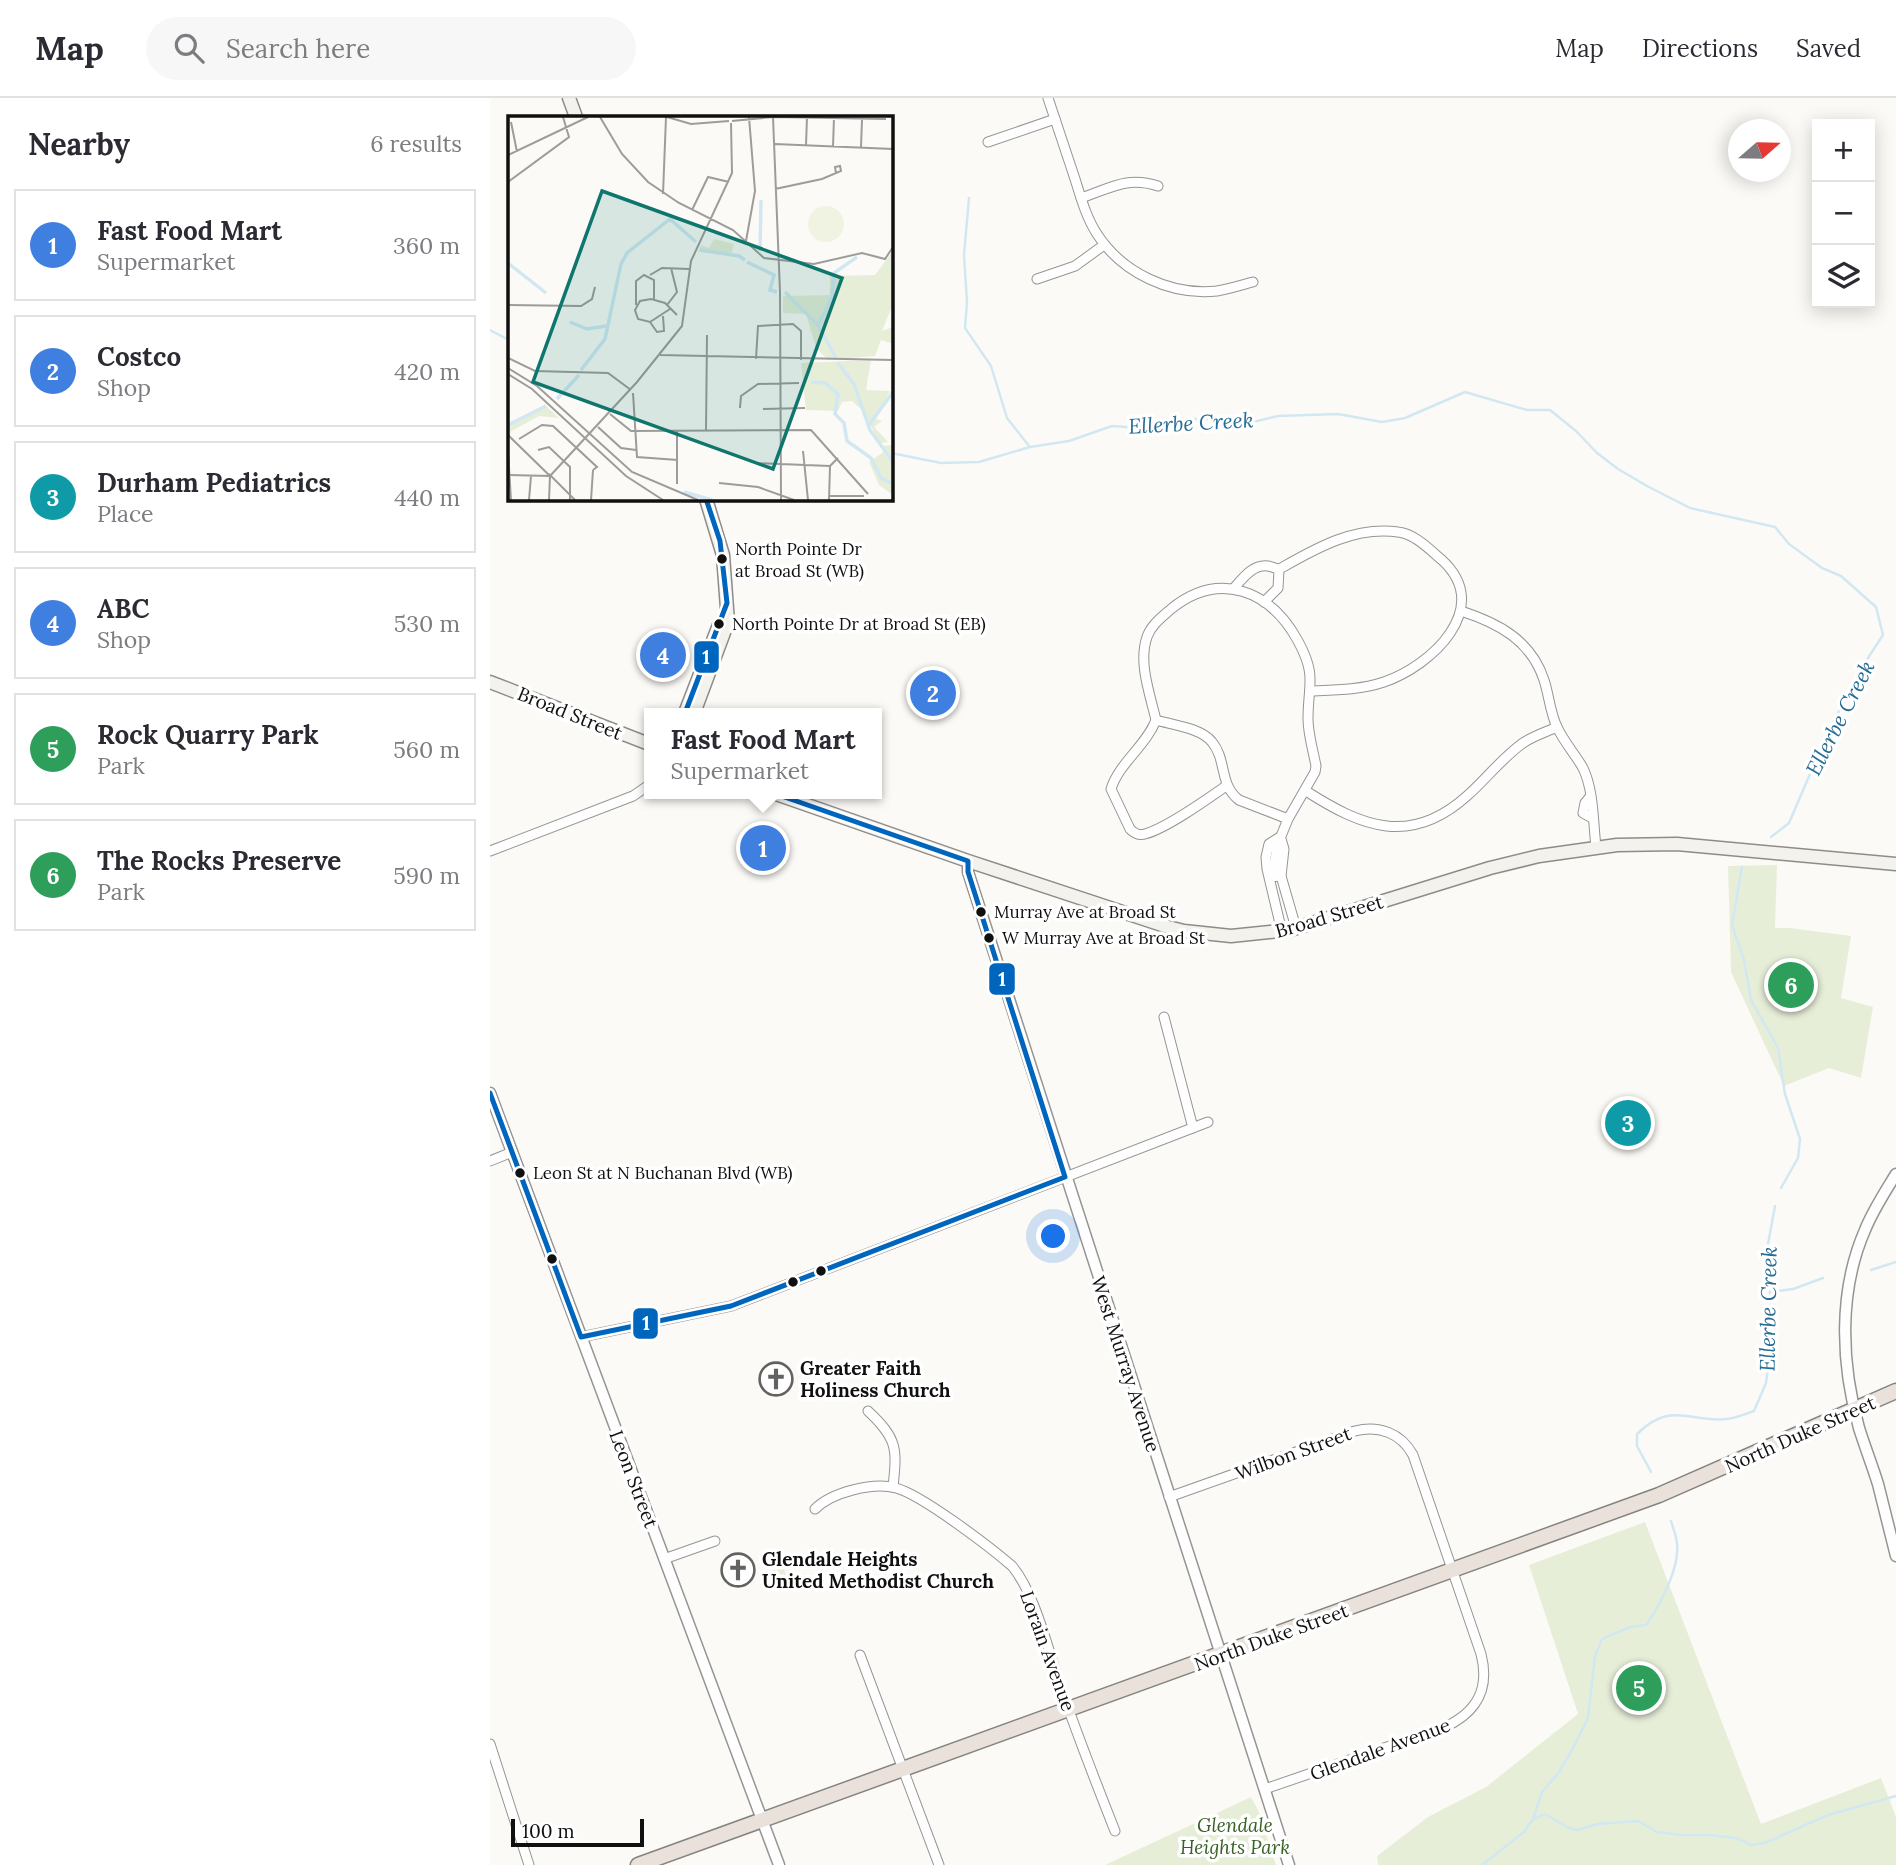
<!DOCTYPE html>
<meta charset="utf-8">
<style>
body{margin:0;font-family:Lora,serif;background:#f7f7f7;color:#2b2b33}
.controls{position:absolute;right:21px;top:21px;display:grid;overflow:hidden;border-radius:0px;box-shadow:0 4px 18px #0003}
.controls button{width:63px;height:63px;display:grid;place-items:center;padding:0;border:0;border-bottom:2px solid #e1e1e2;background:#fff;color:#2b2b33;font:35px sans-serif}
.compass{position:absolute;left:1238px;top:21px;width:63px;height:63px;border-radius:50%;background:#fff;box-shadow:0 4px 18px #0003;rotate:70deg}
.scale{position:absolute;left:21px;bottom:18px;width:133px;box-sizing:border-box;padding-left:7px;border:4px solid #101010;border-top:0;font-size:19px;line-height:24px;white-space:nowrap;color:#101010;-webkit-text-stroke:5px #fff;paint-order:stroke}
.you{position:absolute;left:564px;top:1139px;width:24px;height:24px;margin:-18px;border:5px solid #fff;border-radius:50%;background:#1a73e8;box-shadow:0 0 0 10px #1a73e833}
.badge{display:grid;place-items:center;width:46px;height:46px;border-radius:50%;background:#636260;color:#fff;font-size:23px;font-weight:700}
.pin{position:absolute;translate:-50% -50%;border:4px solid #fff;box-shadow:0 2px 7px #0006}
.popup{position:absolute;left:154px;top:610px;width:238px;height:91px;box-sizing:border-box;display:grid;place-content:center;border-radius:0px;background:#fff;filter:drop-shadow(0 2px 5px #0005);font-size:23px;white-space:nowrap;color:#7c7c81}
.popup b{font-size:26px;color:#2b2b33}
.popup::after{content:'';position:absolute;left:50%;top:100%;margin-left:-14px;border:14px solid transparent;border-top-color:#fff}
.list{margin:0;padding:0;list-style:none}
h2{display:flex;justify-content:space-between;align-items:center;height:91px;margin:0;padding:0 28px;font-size:30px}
h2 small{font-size:23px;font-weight:400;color:#7c7c81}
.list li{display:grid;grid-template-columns:46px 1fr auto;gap:21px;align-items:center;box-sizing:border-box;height:112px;margin:0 14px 14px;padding:0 14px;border:2px solid #e1e1e2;border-radius:0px}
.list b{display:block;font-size:26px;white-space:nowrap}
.list p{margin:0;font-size:23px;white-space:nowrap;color:#7c7c81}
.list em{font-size:23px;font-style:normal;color:#7c7c81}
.icon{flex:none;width:38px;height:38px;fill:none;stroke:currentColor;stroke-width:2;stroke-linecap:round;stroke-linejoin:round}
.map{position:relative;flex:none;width:1406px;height:1767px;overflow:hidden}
header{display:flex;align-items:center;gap:42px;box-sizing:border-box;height:98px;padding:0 35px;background:#fff;border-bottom:2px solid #e1e1e2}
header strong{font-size:33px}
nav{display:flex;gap:38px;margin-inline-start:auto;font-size:24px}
.search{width:490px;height:63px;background:#f7f7f7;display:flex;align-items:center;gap:18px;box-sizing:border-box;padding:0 24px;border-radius:38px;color:#7c7c81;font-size:26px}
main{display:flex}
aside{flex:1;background:#fff}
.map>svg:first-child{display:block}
.green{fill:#e7eed8}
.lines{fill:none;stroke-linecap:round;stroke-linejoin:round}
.stream{stroke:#d1e8f2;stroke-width:2.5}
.minor-casing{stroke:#969594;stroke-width:11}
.tertiary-casing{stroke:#969594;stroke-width:13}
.secondary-casing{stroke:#8d8c8a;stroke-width:15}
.trunk-casing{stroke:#848381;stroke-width:17}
.minor{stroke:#fffefe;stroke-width:9}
.tertiary{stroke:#fffefe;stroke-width:10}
.secondary{stroke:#f4f2ec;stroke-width:12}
.trunk{stroke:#eae2da;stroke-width:14}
.bus-1-casing{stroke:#fff;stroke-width:10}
.bus-1{stroke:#0065bd;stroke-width:5}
.bus-dot{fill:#101010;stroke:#fff;stroke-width:2.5}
.labels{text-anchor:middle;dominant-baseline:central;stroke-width:7;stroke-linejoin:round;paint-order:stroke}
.bus-label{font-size:17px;fill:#101010;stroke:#fff;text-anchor:start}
.street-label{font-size:19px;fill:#101010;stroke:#fff}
.poi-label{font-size:19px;font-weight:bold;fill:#101010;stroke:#fff;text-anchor:start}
.park-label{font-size:19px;font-style:italic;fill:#376126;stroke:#fff}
.water-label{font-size:21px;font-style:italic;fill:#266d95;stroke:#fff}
.inset-river{fill:none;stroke:#d1e8f2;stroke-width:3.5}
.inset-road{fill:none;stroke:#9e9c9a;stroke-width:2}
.view{fill:#0f766e;fill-opacity:0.15;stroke:#0f766e;stroke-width:3.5}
.inset-edge{fill:none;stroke:#101010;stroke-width:3.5}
.line-badge{stroke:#fff;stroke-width:2.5}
.badge-label{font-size:19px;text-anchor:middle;font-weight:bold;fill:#fff}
</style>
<header>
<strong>Map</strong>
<div class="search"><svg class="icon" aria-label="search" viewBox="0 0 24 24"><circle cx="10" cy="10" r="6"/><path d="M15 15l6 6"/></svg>Search here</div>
<nav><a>Map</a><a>Directions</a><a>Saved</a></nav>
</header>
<main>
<aside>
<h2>Nearby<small>6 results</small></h2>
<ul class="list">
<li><span class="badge" style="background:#3f7fe0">1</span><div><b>Fast Food Mart</b><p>Supermarket</p></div><em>360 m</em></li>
<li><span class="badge" style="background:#3f7fe0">2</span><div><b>Costco</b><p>Shop</p></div><em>420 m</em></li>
<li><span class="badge" style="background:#0f9aa8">3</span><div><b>Durham Pediatrics</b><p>Place</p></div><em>440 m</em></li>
<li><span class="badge" style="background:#3f7fe0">4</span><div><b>ABC</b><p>Shop</p></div><em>530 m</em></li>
<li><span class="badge" style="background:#2e9e5b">5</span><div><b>Rock Quarry Park</b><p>Park</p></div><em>560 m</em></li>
<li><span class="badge" style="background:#2e9e5b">6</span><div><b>The Rocks Preserve</b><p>Park</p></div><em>590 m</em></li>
</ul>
</aside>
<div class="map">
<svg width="1406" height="1767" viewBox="0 0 1406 1767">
<rect width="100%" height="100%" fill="#fcfaf6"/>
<g class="green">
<path d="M1287,767L1285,830H1300L1361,838L1351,900L1383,909L1371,980L1339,970L1294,988L1241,874L1238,768Z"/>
<path d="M1155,1424L1271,1726L1391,1680L1406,1719V1767H888L887,1758L938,1719L996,1689L1088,1616L1039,1467Z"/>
<path d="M293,1469L299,1484L275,1493L269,1478Z"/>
<path d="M761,1699L768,1712L786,1767H615Z"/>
</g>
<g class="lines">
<g class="stream">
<path d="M479,100L474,157L477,204L475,230L501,268L517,320L539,348"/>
<path d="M0,232L19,242"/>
<path d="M401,355L451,365L489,364L540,349L579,343L622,328L664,331L689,321H719L750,327L788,318L848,316L892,324L915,320L975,294L1037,312H1060L1086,333L1107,355L1128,371L1157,388L1200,410L1285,429L1299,446L1332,470L1351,478L1386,509L1393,537C1353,595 1327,660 1299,725L1281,739"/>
<path d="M1252,769L1242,827L1254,862L1261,902L1288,950L1295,996L1310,1041L1308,1060L1291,1090"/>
<path d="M1381,1172L1406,1164"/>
<path d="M1280,1194L1303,1191L1333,1180"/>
<path d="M1161,1374L1147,1348V1336C1181,1302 1199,1325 1237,1321C1246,1320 1255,1316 1264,1313L1276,1285L1282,1237L1278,1146L1285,1108"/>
<path d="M1044,1721L1055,1716L1079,1730L1088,1732L1107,1726L1148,1723L1167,1734L1192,1737H1220L1246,1740L1261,1747L1275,1745L1338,1717L1406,1698"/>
<path d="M992,1767L1034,1734L1043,1721L1052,1694L1069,1674L1083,1650L1098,1620L1105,1558L1112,1541L1140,1529L1156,1527C1170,1507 1190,1470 1187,1445C1186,1437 1183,1430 1181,1423"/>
</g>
<defs>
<g id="minor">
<path d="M558,0C567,27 576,54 585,81C591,100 596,119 607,136C632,175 681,198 727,193C739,191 751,187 763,184"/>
<path d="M498,44L565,21"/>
<path d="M591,100C621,90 637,78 668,88"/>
<path d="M547,181L585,168L614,147"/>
<path d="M744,490C753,480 763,466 778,468C785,469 787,473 793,469C828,449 866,428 908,434C925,436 939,451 952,462C1004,510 941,568 894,584C870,592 846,592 820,593"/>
<path d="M774,504L788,490L789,472"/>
<path d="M971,513C1008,525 1041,542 1054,582C1059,597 1060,614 1067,629C1074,644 1085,656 1093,670C1104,693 1103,724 1106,749"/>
<path d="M666,622C656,648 629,665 621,691L640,731C644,735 648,738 655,736C677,730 716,702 736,688"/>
<path d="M816,693C872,729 921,749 978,697C996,681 1012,660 1033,645C1043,638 1056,634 1067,629"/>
<path d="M1099,700L1095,705L1093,715L1102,720"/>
<path d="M790,739L779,746L776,759L777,771L792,834"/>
<path d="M791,741L794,751L791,778L806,830"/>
<path d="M0,753L143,698L159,687"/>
<path d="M780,779L791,778L784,769L787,748L798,721L825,674L826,668C823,652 818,636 818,621C818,586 827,578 808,543C780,492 729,472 681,511C672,519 661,527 657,539C648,565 660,596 666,622C683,627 711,630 722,644C737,662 729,687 749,702L798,721"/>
<path d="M674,919L703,1030"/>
<path d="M0,1063L22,1054"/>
<path d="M91,1239L241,1208L718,1024"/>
<path d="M378,1313C408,1341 407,1351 403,1389"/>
<path d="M679,1399L865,1333C889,1327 911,1335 923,1357L991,1556C1000,1591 987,1614 955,1629L775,1691"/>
<path d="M325,1411C342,1394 383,1384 406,1390C432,1397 500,1449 522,1468C545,1495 558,1552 570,1587C587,1636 606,1685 625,1733"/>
<path d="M174,1461L225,1443"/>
<path d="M370,1557L449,1767"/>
<path d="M0,1646L39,1767"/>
</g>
<g id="tertiary">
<path d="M478,763V774L799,1767"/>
<path d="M0,995L289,1767"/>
<path d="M1406,1076C1395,1094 1383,1112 1375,1132C1348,1194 1351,1266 1369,1330C1375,1349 1382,1367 1388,1386C1394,1410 1400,1434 1406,1458"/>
</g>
<g id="secondary">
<path d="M79,0L86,19"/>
<path d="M0,584L159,646"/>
<path d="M195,615L229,527"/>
<path d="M204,615L238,524L233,457L216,401"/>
<path d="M286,696L478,763L678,829L694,833L741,838L800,832L1000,770L1049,758L1127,747L1187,746L1406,766"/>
</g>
<path id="trunk" d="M148,1767L1169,1397L1406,1293"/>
</defs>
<use href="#minor" class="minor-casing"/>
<use href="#tertiary" class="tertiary-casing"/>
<use href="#secondary" class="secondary-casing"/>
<use href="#trunk" class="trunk-casing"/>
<use href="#minor" class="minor"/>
<use href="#tertiary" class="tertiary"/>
<use href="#secondary" class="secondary"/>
<use href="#trunk" class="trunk"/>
<defs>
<g id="bus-1">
<path d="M195,615L237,505L230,443L216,401"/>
<path d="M0,995L91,1239L241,1208L575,1079L478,774V763L286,696"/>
</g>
</defs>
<use href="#bus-1" class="bus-1-casing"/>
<use href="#bus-1" class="bus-1"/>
</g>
<defs>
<symbol id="church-ring" viewBox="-11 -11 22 22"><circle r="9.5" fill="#fff" stroke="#636260" stroke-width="1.5"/><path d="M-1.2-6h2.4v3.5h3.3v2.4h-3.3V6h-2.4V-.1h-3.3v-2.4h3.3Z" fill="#636260"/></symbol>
</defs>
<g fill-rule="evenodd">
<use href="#church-ring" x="267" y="1262" width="38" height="38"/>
<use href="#church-ring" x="229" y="1453" width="38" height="38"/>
</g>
<g class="bus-dot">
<circle cx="232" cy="461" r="6"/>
<circle cx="229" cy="526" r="6"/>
<circle cx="491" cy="814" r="6"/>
<circle cx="499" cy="840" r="6"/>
<circle cx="30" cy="1075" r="6"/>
<circle cx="62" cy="1161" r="6"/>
<circle cx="331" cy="1173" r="6"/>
<circle cx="303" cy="1184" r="6"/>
</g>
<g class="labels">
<g class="bus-label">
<text x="245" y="451">North Pointe Dr<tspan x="245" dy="22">at Broad St (WB)</tspan></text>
<text x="242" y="526">North Pointe Dr at Broad St (EB)</text>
<text x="504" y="814">Murray Ave at Broad St</text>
<text x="512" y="840">W Murray Ave at Broad St</text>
<text x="43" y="1075">Leon St at N Buchanan Blvd (WB)</text>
</g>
<g class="street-label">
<text transform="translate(80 615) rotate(22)">Broad Street</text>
<text transform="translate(839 818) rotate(-16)">Broad Street</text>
<text transform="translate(636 1266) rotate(72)">West Murray Avenue</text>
<text transform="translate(1310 1336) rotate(-24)">North Duke Street</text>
<text transform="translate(803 1355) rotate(-20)">Wilbon Street</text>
<text transform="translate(144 1381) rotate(69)">Leon Street</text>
<text transform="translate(781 1539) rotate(-20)">North Duke Street</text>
<text transform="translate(558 1553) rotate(70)">Lorain Avenue</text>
<text transform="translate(890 1651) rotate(-20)">Glendale Avenue</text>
</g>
<g class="poi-label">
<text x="310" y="1270">Greater Faith<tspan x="310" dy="22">Holiness Church</tspan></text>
<text x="272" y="1461">Glendale Heights<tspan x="272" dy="22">United Methodist Church</tspan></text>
</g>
<g class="park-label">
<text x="745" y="1727">Glendale<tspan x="745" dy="22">Heights Park</tspan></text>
</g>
<g class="water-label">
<text transform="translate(701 325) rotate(-3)">Ellerbe Creek</text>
<text transform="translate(1350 620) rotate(-63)">Ellerbe Creek</text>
<text transform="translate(1278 1211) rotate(-89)">Ellerbe Creek</text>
</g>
</g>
<g transform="translate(18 18)">
<rect width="385" height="385" fill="#fcfaf6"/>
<path d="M206,123L226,128L223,139L190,136L193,129L201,132ZM385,135V188L374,215L385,211V228L373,224L367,240L320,244L308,232L298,198L275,197V180L322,179V160L367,159ZM363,244L358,274L382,275L368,303L374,305L366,311L380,326L371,327L356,296L344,285L334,286L330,295L298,294L293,247ZM38,290L51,302L31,300L0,317V309ZM385,329V379L371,369L361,346L377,335L373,330Z" fill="#e7eed8"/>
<path d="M300 108a18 18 0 1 1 36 0a18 18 0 1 1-36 0Z" fill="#f0f3e2"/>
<path class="inset-river" d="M192,134L231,140L237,144M252,135L253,84M239,146L266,159L262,174L269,176M0,147L38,177M277,176L310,209L328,242M62,206L79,213L98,210M310,209L324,181L326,157L349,141M330,247L346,268L362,314L385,346M73,254L97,223L113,148L119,137L162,103L188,126M303,266L317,267L330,278L327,298L336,307L339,325L363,342L373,362L385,368M49,283L71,259M0,309L38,290M361,309L385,276M176,376L204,384"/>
<path class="inset-road" d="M92,1L114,38L140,66L171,87L225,114L256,142L306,148L354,137L377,143L385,131M159,1L183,8L221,5M265,1L272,176L273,384M224,5L265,1L378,3M3,6L9,36M267,28L385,33M298,29L299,1M325,31L326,1M353,31L354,4M0,39L80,1M0,66L61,21L55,1M267,73L314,63L333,55L332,50L327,51L328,57M155,78L158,1M184,94L200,61L221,66M238,125L247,75L241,1M142,159L154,152L181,153M0,189L73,190L84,183L87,171M128,189V165L136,159L146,164V184M159,189L169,176L163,152M162,193L142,206L130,203L127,194L132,185L143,183L157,187L169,199M142,206L149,216L156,215L155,200M152,239L385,244M0,242L27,255L100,257L123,274M248,243L250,210L285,208L293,215V244M0,252L29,270L124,356L190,384M0,258L24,273L118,360L155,384M125,277L129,341L170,344M232,292L233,280L250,268L291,267M255,293L297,292M102,298L123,315L303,314L360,378M90,311L113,332L128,334M198,315L199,219M0,319L42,360M11,323L34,309L45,310L89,351L85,354M30,334L41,331L62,351V384M0,335L3,384M295,335L300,384M246,347L322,350M41,358L67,384M0,359L42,360L41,384M42,360L129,266L174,210L183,145L224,57L223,7M211,367L250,371L286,384M169,368V315M321,380H356M21,384L23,360M83,384L85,354M321,384L322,350L330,342"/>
<path class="view" d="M94,75L334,162L265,353L25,266Z"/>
<rect width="385" height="385" class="inset-edge"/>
</g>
<g class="line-badge">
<rect x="203" y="542" width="27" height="34" rx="7" fill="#0065bd"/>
<rect x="498" y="864" width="28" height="34" rx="7" fill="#0065bd"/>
<rect x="142" y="1209" width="27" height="33" rx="7" fill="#0065bd"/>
</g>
<g class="badge-label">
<text x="216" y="566">1</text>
<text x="512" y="888">1</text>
<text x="156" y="1232">1</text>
</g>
</svg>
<div class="controls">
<button>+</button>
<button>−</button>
<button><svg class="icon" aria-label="layers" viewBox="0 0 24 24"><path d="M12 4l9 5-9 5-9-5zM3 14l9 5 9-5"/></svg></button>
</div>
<svg class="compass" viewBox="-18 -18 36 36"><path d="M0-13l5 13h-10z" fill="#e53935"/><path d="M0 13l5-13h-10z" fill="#7c7c81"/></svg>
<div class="scale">100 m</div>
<div class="you"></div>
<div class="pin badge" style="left:273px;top:750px;background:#3f7fe0">1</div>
<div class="popup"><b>Fast Food Mart</b>Supermarket</div>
<div class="pin badge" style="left:443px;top:595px;background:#3f7fe0">2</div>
<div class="pin badge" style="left:1138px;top:1025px;background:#0f9aa8">3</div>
<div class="pin badge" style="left:173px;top:557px;background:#3f7fe0">4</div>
<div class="pin badge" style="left:1149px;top:1590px;background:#2e9e5b">5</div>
<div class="pin badge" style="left:1301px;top:887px;background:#2e9e5b">6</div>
</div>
</main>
